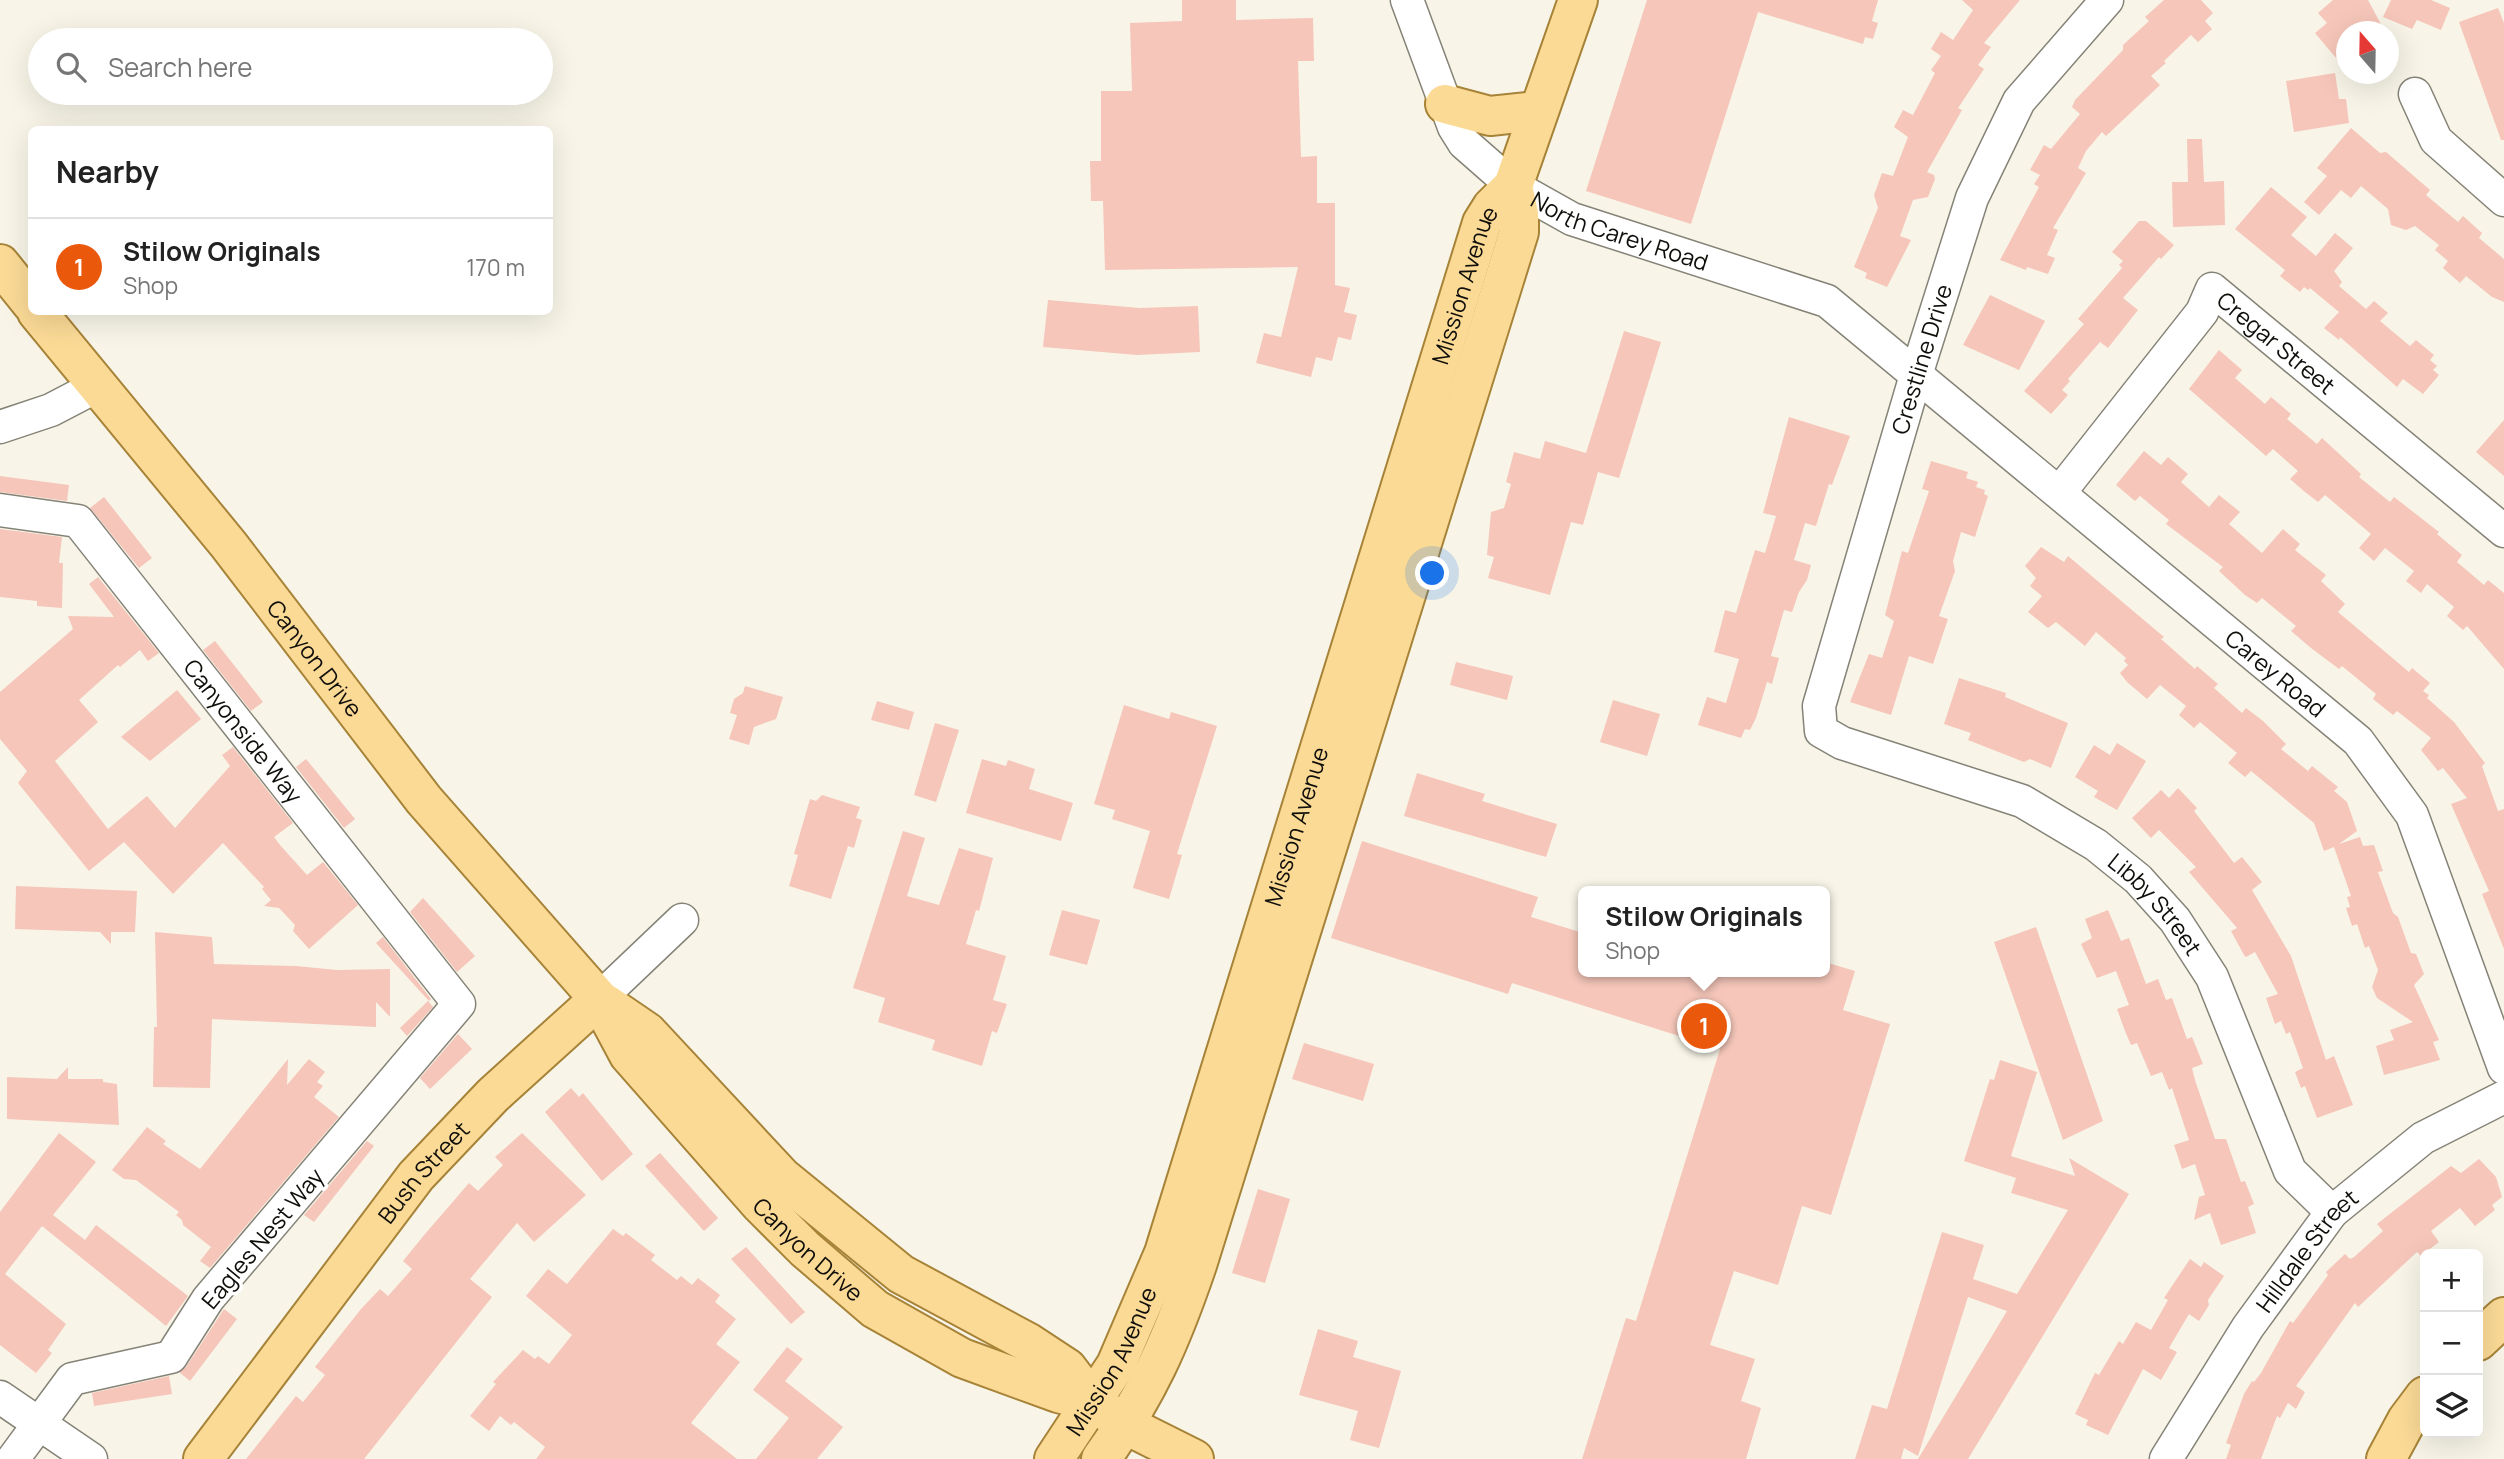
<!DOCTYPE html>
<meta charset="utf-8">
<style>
body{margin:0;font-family:Manrope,sans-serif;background:#f6f6f6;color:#222}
.controls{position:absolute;right:21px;bottom:21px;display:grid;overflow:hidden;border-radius:10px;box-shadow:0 7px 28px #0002}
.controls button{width:63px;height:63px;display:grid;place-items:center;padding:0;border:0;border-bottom:2px solid #e0e0e0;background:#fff;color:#222;font:35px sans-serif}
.compass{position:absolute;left:2336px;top:21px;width:63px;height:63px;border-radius:50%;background:#fff;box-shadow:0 7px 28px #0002;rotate:340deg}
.you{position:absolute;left:1433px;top:574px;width:24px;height:24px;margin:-18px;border:5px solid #fff;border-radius:50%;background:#1a73e8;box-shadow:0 0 0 10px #1a73e833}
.badge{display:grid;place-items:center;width:46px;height:46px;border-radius:50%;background:#ea580c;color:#fff;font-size:23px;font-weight:700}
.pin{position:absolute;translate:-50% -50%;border:4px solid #fff;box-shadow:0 2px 7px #0006}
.popup{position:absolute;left:1578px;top:886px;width:252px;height:91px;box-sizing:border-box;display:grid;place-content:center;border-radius:10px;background:#fff;filter:drop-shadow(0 2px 5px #0005);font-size:23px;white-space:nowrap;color:#767676}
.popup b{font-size:26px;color:#222}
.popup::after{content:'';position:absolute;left:50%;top:100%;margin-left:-14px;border:14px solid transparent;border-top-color:#fff}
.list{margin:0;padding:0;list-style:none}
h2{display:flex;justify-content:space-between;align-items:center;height:91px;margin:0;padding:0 28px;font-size:30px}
h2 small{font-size:23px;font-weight:400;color:#767676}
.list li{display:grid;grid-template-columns:46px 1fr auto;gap:21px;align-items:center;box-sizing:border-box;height:98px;padding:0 28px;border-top:2px solid #e0e0e0}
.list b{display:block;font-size:26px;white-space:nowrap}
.list p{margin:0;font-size:23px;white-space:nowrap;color:#767676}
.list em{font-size:23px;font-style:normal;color:#767676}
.icon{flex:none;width:38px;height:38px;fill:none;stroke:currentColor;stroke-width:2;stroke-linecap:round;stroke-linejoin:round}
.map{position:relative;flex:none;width:2504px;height:1459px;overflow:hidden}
.search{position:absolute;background:#fff;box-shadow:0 7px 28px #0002;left:28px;top:28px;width:525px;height:77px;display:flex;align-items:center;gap:18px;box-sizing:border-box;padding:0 24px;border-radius:38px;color:#767676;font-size:26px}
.panel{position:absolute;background:#fff;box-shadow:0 7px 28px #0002;left:28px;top:126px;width:525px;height:189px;border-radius:10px}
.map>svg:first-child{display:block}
.building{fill:#f5c6b9}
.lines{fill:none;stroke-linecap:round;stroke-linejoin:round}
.minor-casing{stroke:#858377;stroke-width:35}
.major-casing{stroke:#a78338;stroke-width:42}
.minor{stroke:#fff;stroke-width:32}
.major{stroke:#fbda96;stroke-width:38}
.labels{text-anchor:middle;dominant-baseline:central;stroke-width:7;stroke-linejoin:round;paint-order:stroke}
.street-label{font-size:23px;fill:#0f0e0a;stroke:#fff}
</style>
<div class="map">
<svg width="2504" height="1459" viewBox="0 0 2504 1459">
<rect width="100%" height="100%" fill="#f8f5e8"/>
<g class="building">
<path d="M1182,0H1236V20L1313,18L1314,61H1298L1301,157L1317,156V203H1335V285L1350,288L1344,312L1357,315L1351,340L1338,337L1332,361L1316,357L1311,377L1256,363L1264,333L1281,337L1298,267L1105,270L1103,201H1091L1090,161H1101V91H1132L1130,23L1182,21Z"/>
<path d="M1647,0H1878L1872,21L1878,23L1873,39L1865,37L1863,44L1758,12L1691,224L1586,191Z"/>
<path d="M1962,0H2020L1984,43L1991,47L1978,65L1984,69L1958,108L1962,110L1927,172L1934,175L1935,179L1928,197L1913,200L1900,236L1911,240L1887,287L1865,278L1867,273L1854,267L1878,208L1874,195L1882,173L1893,176L1908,137L1894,127L1903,110L1913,115L1935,73L1931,70L1941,56L1931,49L1941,32L1953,40L1973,10Z"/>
<path d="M2164,0H2201L2213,13L2205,21L2212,29L2198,42L2191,35L2164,61L2166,63L2151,76L2160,85L2106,136L2102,132L2086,151L2078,168L2086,173L2053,228L2058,230L2047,255L2055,258L2048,274L2027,267L2026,270L2000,260L2039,187L2034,184L2040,175L2030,170L2044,145L2051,149L2080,114L2072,107L2075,100L2123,50V45L2149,21L2145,17Z"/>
<path d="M2333,0H2368L2385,32H2347V71L2315,33L2327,23L2318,13Z"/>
<path d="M2391,0H2431L2450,8L2441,30L2417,20L2412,29L2383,17Z"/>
<path d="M2498,8L2504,23V140H2501L2459,22Z"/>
<path d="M2335,73L2339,99H2346L2349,123L2294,132L2286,81Z"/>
<path d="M2351,128L2380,153L2386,152L2430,190L2426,195L2458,222L2463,216L2482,233L2479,238L2504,259V302L2492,297L2466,276L2460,283L2443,268L2448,261L2435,250L2439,245L2415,226L2406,230L2391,225L2388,209L2361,186L2351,198L2341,190L2319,215L2304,202L2327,176L2317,168Z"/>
<path d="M2187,139H2202L2204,182L2224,181L2225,225L2173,227L2172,182H2188Z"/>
<path d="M2271,187L2307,217L2291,235L2316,256L2335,233L2353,248L2334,271L2342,282L2339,286L2366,309L2374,301L2388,313L2380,321L2410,346L2416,340L2434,355L2430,360L2437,366L2433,370L2439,375L2423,394L2403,379L2397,387L2340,337L2339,340L2324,328L2339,312L2310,288L2308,290L2304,287L2300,292L2280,276L2285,270L2235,229Z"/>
<path d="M2139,221H2146L2174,245L2161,259L2159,257L2123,298L2138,310L2108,348L2100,342L2068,379L2070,381L2062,390L2068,395L2051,414L2024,391L2084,324L2078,319L2122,268L2119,265L2123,261L2112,252Z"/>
<path d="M1990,295L2045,321L2019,370L1963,345Z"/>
<path d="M1048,300L1140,308L1198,306L1200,352L1137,355L1043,347Z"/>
<path d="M1624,331L1661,342L1619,478L1598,472L1583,525L1571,522L1550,595L1488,578L1494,557L1487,555L1491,512L1504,508L1511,484L1506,482L1514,452L1540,459L1545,441L1586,453Z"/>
<path d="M2219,350L2242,370L2235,378L2265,404L2271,397L2291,414L2287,419L2317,444L2322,438L2361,474L2359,477L2390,502L2394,497L2439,532L2437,534L2462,555L2457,562L2484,585L2488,580L2504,593V669L2467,626L2463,630L2447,616L2454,607L2427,584L2421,593L2406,581L2414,571L2385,548L2374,561L2359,548L2371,534L2325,495L2318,502L2305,492L2290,479L2298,471L2273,449L2266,456L2189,389Z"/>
<path d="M1789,417L1850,436L1832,485L1829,484L1816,526L1805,523L1794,560L1811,565L1807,580L1799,592L1792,612L1784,610L1771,656L1779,658L1772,684L1767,682L1756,718L1750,730L1745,729L1741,738L1698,725L1707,697L1726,703L1739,659L1714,652L1725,610L1736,613L1755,550L1765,553L1776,516L1763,513Z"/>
<path d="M2504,420V476L2476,452Z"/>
<path d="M2144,451L2161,465L2168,457L2188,474L2181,482L2209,507L2219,495L2240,512L2229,524L2262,553L2283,529L2300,544L2295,550L2326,575L2321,581L2345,604L2338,612L2409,672L2412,668L2430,683L2423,691L2429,695L2427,698L2454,722L2485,763L2482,766L2498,811L2504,809V949L2482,894L2489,891L2451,804L2467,798L2443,768L2438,771L2421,750L2431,738L2397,711L2393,715L2373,699L2376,694L2342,666L2339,669L2311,648L2291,631L2296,626L2262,598L2257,603L2245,595L2219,571L2223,567L2166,524L2169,520L2140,496L2135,501L2116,485Z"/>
<path d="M1931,461L1968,472L1966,478L1978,482L1976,487L1985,490L1984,494L1988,496L1975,537L1961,532L1953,561L1955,571L1939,616L1948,619L1933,664L1909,656L1891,715L1850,702L1869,654L1882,658L1894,621L1885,615L1902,551L1908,553L1929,491L1922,489Z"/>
<path d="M0,476L69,485L67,501L0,492Z"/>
<path d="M104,497L152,558L139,568L90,508Z"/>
<path d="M0,529L62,537L59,563H63L62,608L37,606V601L0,597Z"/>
<path d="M2041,547L2064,562L2068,556L2164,637L2161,639L2195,669L2197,666L2218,684L2214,688L2242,713L2246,708L2263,721L2286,744L2281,749L2308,771L2312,766L2338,787L2334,791L2347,802L2357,831L2339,844L2360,837L2363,846L2374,845L2383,871L2378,872L2393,913L2398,917L2411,953L2416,954L2424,974L2414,985L2439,1040L2433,1042L2440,1060L2384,1075L2376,1046L2394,1040L2390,1030L2413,1022L2377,998L2372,987L2378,970L2369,946L2365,948L2357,924L2352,926L2346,908L2350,907L2347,897L2351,896L2334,847L2324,851L2314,823L2251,771L2245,777L2228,763L2237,753L2200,722L2194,728L2179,715L2186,706L2160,685L2147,699L2127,682L2120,673L2128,665L2124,661L2126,658L2096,632L2085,646L2056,622L2048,628L2028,612L2042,596L2030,586L2036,578L2025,566Z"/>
<path d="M98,577L159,653L148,661L140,650L120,667L118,665L79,700L98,722L55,761L108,829L147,796L175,828L230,766L222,755L233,747L293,823L274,837L280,845L307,875L323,862L358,905L309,949L293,931L295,925L279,908L264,906L271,900L262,889L264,887L223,843L173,894L124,842L89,871L18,783L27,771L0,739V692L73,629L68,616L114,617L89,584Z"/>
<path d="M215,641L263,702L251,711L203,650Z"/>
<path d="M1456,662L1513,676L1507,700L1450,685Z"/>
<path d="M1959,678L2006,693L2005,697L2068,723L2051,768L2030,759L2024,762L1968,740L1971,733L1944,724Z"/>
<path d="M745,686L783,697L776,719L754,727L749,745L729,739L737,715L730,713L734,699L743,693Z"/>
<path d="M177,690L201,719L150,761L121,737Z"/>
<path d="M1613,700L1660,714L1647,756L1600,742Z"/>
<path d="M877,701L914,712L909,730L871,720Z"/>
<path d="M1124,705L1169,719L1171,712L1217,726L1177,854L1182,855L1169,899L1133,888L1150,831L1112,819L1115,810L1094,804Z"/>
<path d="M935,723L959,730L936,802L914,795Z"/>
<path d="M2117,743L2146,761L2117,810L2094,797L2098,791L2075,777L2094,745L2110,755Z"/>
<path d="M306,759L355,819L344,828L296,767Z"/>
<path d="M982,759L1006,766L1008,760L1035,769L1029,789L1073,803L1061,841L966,813Z"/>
<path d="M1417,773L1485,794L1482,801L1557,824L1546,857L1404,816Z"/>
<path d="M2178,788L2197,808L2194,811L2234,863L2242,857L2262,882L2252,890L2291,956L2326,1060L2334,1056L2353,1105L2317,1118L2305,1086L2301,1088L2295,1072L2303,1068L2290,1032L2286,1034L2281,1021L2275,1024L2266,998L2278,994L2255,952L2246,957L2244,955L2231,931L2237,928L2189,872L2196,867L2159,830L2151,838L2132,818L2161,790L2169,798Z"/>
<path d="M822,795L860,807L856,818L862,820L854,848L848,846L831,899L789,886L798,855L794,854L810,799L816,801Z"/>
<path d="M903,831L925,838L907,896L939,905L959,848L993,858L979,911L976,910L966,944L1006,956L993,1000L1007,1004L997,1033L992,1031L982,1066L932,1050L935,1040L878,1022L885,998L853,988Z"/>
<path d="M1362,841L1538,897L1531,917L1583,933V972H1825V962L1855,971L1843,1010L1890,1024L1831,1215L1802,1206L1778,1285L1734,1271L1710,1345L1755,1359L1741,1401L1761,1408L1746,1459H1582L1626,1318L1636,1321L1720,1049L1512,983L1508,994L1331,938Z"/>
<path d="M16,886L137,891L135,932H111V944L100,932L15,929Z"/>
<path d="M423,898L475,956L457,972L410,912Z"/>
<path d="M1062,910L1100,920L1087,965L1049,955Z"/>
<path d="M2108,910L2121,941L2129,938L2146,984L2158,979L2166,1000L2172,998L2187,1039L2192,1037L2203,1064L2192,1068L2195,1080L2215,1139H2226L2241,1182L2245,1181L2254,1204L2248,1207L2256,1233L2221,1245L2210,1213L2194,1220L2199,1197L2205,1195L2195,1164L2182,1169L2174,1145L2189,1140L2172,1088L2169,1090L2162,1072L2151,1076L2137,1043L2131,1045L2125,1031L2117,1009L2129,1005L2116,971L2097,978L2081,944L2092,938L2085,919Z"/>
<path d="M2036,927L2103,1121L2063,1140L1994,942Z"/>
<path d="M155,932L212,937L214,964L296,966L337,970L390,969V1017L376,1002V1027L212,1019L210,1088L153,1087L154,1027H157Z"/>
<path d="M383,937L431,999L429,1001L376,943Z"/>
<path d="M428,1001L433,1007L407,1036L400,1028Z"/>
<path d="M458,1034L472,1049L430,1089L420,1078Z"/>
<path d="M1304,1043L1374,1064L1363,1101L1292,1079Z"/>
<path d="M288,1059L287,1085L309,1059L325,1072L317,1082L323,1086L314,1097L339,1117L210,1268L200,1261L211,1247L183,1225L182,1220L176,1215L179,1212L136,1180L124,1179L112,1170L147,1127L166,1141L163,1144L200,1169Z"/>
<path d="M2000,1060L2037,1072L2011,1156L2075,1176L2069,1158L2129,1194L1968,1459H1918L2007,1311L1968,1297L1918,1456L1904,1448L1901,1459H1855L1872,1405L1887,1409L1942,1232L1984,1245L1973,1279L2017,1294L2068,1210L2011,1193L2016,1178L1964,1161L1990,1079L1994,1080Z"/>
<path d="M68,1067V1079H103V1082L117,1084L119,1125L7,1119V1077L57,1079Z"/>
<path d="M571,1088L579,1097L583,1093L633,1154L602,1181L545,1112Z"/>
<path d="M59,1133L96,1162L53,1215L85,1240L96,1225L188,1296L166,1326L42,1226L5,1274L66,1324L48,1350L52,1353L36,1373L0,1345V1212Z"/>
<path d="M522,1133L586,1195L534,1242L517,1223L470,1279L492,1297L364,1459H246L296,1396L303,1402L325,1375L315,1367L361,1309L380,1289L388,1296L412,1269L403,1261L425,1234L469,1183L478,1191L503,1165L495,1157Z"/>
<path d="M367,1141L374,1146L314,1222L304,1215Z"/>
<path d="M660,1153L718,1218L704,1231L645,1166Z"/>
<path d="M2479,1159L2496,1177L2502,1197L2492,1205L2495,1210L2475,1226L2460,1208L2431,1231L2439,1242L2421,1256L2417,1252L2358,1307L2355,1303L2296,1386L2305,1392L2296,1409L2288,1403L2280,1418L2277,1416L2261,1459H2226L2231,1445L2226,1443L2244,1394L2252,1381L2254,1382L2261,1373L2290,1321L2293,1323L2328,1275L2326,1272L2345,1254L2350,1259L2354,1257L2383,1231L2377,1224L2451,1166L2461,1173Z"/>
<path d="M1258,1189L1290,1199L1265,1283L1232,1273Z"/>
<path d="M613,1229L623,1236L626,1233L655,1255L651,1260L677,1280L681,1276L692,1285L698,1278L720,1295L715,1302L736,1319L716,1344L740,1362L691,1423L737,1459H536L545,1447L514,1422L511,1425L500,1416L489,1431L470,1416L496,1384L493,1382L523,1350L535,1359L538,1356L549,1364L572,1335L526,1296L548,1269L567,1284Z"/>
<path d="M746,1247L805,1312L791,1324L731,1259Z"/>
<path d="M2190,1259L2201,1267L2204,1262L2224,1276L2208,1300L2209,1305L2199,1321L2189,1314L2169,1348L2177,1352L2161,1380L2143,1369L2108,1435L2086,1425L2088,1420L2075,1414L2095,1373L2099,1375L2119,1341L2123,1344L2136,1322L2151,1330L2168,1300L2164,1298Z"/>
<path d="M224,1309L237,1319L190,1381L179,1372L186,1367Z"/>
<path d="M1318,1329L1358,1341L1353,1357L1401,1371L1379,1448L1350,1440L1358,1411L1299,1395Z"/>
<path d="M787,1347L803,1359L785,1381L843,1427L817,1459H756L789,1418L753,1390Z"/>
<path d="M169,1376L172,1394L94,1406L92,1393Z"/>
</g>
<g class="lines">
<defs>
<g id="minor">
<path id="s1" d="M1407,0L1454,127L1464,143L1513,186L1572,219L1827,301L2358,741L2412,815L2504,1068"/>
<path id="s2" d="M2107,0L2019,101L1972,198L1916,375L1819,706L1821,731L1842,743L2022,801L2096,845L2138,879L2175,920L2212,977L2290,1171L2332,1212"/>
<path d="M2415,94L2436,140L2504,200"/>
<path d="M0,427L51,410L97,386"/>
<path id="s3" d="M2060,492L2202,312L2212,289L2504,531"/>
<path id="s4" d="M0,510L78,521L459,1004L208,1299L171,1357L72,1379L13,1459"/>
<path d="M599,999L682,920"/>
<path d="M0,1397L91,1459"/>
<path id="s5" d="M2166,1459L2248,1327L2332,1212L2423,1138L2504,1097"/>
</g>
<g id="major">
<path d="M1445,104L1490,116L1537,111"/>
<path d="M0,264L32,304"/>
<path id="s6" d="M37,312L228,544L424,800L599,999L629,1055L760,1204L805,1249L875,1309L962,1358L1058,1393L1093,1402"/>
<path d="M606,1004L647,1032L782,1177L901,1274L1029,1343L1067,1368L1093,1402L1126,1425L1194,1459"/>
<path d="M2478,1341L2504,1317"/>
<path id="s7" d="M203,1459L416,1176L493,1095L599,999"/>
<path id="s8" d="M1054,1459L1116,1365L1164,1253L1482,223L1492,207L1513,186L1578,0"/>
<path d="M1101,1459C1148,1394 1171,1341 1197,1265L1519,232V214L1513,186"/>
<path d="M2386,1459L2407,1420L2425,1396"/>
</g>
</defs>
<use href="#minor" class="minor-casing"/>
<use href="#major" class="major-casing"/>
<use href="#minor" class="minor"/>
<use href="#major" class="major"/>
</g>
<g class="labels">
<g class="street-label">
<text stroke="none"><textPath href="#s1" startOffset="336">North Carey Road</textPath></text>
<text stroke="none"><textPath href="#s8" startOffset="1248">Mission Avenue</textPath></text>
<text stroke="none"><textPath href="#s3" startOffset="338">Cregar Street</textPath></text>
<text transform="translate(1921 359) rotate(-73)">Crestline Drive</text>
<text stroke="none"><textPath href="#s6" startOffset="444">Canyon Drive</textPath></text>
<text stroke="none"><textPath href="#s1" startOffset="1138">Carey Road</textPath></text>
<text stroke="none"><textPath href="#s4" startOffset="346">Canyonside Way</textPath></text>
<text stroke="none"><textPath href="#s8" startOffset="681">Mission Avenue</textPath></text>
<text stroke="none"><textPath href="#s2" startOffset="1181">Libby Street</textPath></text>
<text stroke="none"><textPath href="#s7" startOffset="362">Bush Street</textPath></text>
<text transform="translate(262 1238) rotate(-50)">Eagles Nest Way</text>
<text stroke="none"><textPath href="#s6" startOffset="1216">Canyon Drive</textPath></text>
<text stroke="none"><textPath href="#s5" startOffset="252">Hilldale Street</textPath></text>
<text stroke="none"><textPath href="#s8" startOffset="114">Mission Avenue</textPath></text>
</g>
</g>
</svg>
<div class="controls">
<button>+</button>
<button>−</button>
<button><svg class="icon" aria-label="layers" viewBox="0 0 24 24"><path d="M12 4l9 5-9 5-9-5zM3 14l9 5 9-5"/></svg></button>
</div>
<svg class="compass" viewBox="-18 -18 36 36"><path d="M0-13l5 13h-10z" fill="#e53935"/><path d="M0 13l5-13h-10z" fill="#767676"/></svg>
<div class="you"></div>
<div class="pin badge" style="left:1704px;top:1026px">1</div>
<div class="popup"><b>Stilow Originals</b>Shop</div>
<div class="search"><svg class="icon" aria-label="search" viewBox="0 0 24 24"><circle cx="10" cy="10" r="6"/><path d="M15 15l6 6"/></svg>Search here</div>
<section class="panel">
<h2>Nearby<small></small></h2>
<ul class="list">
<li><span class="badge">1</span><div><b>Stilow Originals</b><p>Shop</p></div><em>170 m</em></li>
</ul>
</section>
</div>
